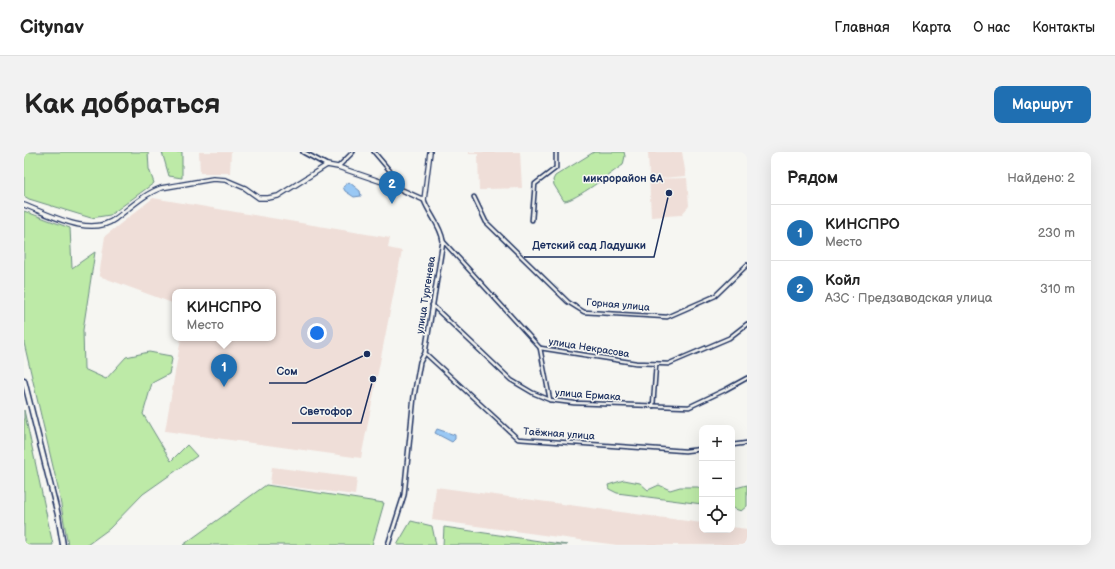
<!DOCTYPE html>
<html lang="ru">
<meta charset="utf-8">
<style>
body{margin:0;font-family:"Balsamiq Sans",sans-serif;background:#f2f2f2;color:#222}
.controls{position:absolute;right:12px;bottom:12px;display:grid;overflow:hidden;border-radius:8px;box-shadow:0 4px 16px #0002}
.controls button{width:36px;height:36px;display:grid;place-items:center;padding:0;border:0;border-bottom:1px solid #e0e0e0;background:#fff;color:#222;font:20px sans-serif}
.you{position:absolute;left:293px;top:181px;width:14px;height:14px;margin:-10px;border:3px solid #fff;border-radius:50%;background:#1a73e8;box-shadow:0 0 0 6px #1a73e833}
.badge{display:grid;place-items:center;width:26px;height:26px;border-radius:50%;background:#1f6fb2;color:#fff;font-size:13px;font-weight:700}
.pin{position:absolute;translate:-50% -33px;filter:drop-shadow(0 1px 2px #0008)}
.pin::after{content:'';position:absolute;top:21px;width:14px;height:12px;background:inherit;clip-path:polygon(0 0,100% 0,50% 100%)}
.popup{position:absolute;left:148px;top:137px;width:104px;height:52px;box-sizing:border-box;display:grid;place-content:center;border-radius:8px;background:#fff;filter:drop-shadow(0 1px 3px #0005);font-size:13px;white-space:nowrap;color:#767676}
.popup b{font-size:15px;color:#222}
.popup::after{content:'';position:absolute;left:50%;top:100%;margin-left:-8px;border:8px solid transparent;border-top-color:#fff}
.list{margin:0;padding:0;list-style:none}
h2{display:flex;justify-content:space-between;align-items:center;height:52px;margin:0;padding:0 16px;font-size:17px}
h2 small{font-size:13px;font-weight:400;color:#767676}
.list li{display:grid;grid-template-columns:26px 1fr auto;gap:12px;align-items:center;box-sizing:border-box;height:56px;padding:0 16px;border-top:1px solid #e0e0e0}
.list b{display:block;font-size:15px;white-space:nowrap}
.list p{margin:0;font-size:13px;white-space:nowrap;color:#767676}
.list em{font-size:13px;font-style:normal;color:#767676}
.icon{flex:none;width:22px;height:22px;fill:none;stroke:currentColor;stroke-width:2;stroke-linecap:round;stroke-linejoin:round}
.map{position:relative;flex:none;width:723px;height:393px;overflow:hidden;border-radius:8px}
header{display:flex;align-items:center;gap:24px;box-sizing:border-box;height:56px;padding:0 20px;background:#fff;border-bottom:1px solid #e0e0e0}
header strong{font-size:19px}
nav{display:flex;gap:22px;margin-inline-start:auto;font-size:14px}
.intro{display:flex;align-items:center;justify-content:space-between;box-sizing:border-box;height:96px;padding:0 24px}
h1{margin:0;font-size:28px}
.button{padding:10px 18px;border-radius:8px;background:#1f6fb2;color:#fff;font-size:14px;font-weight:700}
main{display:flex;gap:24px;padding:0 24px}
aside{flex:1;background:#fff;border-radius:8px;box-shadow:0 4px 16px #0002}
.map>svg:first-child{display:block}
.built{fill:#efded8}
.green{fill:#bdeaa7;stroke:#6c8c82}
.water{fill:#99c8f4;stroke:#678bb8}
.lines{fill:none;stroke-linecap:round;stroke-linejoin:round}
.minor-casing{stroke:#1b2f5e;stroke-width:5.5}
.tertiary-casing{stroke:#1b2f5e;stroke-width:6}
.secondary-casing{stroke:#1b2f5e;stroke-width:6}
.primary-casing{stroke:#1b2f5e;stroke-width:7}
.minor{stroke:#f6f6f2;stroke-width:2.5}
.tertiary{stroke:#f6f6f2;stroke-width:3}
.secondary{stroke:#f6f6f2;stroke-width:3.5}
.primary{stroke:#f6f6f2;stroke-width:4}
.labels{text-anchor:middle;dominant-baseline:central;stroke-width:3;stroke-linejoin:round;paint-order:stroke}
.street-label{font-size:10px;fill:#1b2f5e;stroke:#f6f6f2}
.neighbourhood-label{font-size:11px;font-weight:bold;fill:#1b2f5e;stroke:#f6f6f2}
.leader{fill:none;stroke:#1b2f5e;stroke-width:1.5}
.callout-dot{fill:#1b2f5e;stroke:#f6f6f2;stroke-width:1.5}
.callout-label{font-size:11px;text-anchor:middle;font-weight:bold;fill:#1b2f5e;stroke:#f6f6f2;stroke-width:3;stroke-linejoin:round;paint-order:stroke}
</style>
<header>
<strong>Citynav</strong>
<nav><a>Главная</a><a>Карта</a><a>О нас</a><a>Контакты</a></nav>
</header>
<div class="intro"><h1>Как добраться</h1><a class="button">Маршрут</a></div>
<main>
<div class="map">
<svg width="723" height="393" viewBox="0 0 723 393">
<rect width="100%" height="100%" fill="#f6f6f2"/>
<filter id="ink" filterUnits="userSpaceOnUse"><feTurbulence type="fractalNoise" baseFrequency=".025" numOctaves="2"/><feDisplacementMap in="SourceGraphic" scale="8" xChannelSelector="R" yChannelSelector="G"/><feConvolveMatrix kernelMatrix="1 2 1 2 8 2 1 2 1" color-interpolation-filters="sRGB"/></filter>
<g filter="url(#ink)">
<g class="built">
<path d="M175,0H207L206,21H176Z"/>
<path d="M445,0H496L498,36L462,37V38H455L454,2H445Z"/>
<path d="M624,0H658L662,24L628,27L663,26L665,54L657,63L627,65Z"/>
<path d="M129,46L366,86L364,96L378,99L337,306L141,279L157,186H249V140H151V152L75,124L81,84Z"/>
<path d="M248,315L333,326L331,343L246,332Z"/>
<path d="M412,335L678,371V378H708V375L723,377V393H593L408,368Z"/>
</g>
<g class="green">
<path d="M0,0H124L125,17L130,31L86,63L67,66L5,47L0,44Z"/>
<path d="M138,0H158V26L145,24Z"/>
<path d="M570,0H600L601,4L599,13C588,20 551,49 540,49L530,33L529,28L531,24Z"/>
<path d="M0,59L46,76L48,116L71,100L59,178L60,217L82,227L102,205L125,200L147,204L148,207L145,222L128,231L119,262L147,309L163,293L173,304L119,342L85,377L63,393H44L34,336L0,191Z"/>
<path d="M0,258L29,393H0Z"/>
<path d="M600,328L616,331L624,338L635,333L646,338L656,335H674L678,338V352L593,341L585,337L584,333Z"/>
<path d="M242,333L360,351L348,393H159Z"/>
<path d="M723,333V354L717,359L708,356V337Z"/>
<path d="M387,369L408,374L412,393H373Z"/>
<path d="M420,375L543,393H419Z"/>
</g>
<g class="water">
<path d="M325,30L336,39L337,44L330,45L321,39L319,35Z"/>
<path d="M413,277L431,283V287L428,290L411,281Z"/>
</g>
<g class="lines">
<defs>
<g id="minor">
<path d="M350,0L372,26L375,36"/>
<path d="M314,15L329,0"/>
<path d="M450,45L462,70L544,150L560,160L643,165L691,144L723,113"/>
<path d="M508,68L511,32L532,16V0"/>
<path d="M419,89L516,196L612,211L644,212L705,186L723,172"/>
<path d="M408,153L487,228L509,241L526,248L550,251L665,255L701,238L723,226"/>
<path d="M516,196L526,248"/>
<path d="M401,201L494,287L661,299L678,297"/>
<path d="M629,254L632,212"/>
<path d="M708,293L723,291"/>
</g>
<g id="tertiary">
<path d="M279,0L303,13"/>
<path d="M364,393L380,343L390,244L396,210L401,201L419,89C417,74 405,62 400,48"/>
</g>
<path id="secondary" d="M0,53C25,62 66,86 91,67C106,56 120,42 137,36L189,27L202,28L221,36L235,46H244L254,44L303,13L314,15L367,33L400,48L406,0"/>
<path id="primary" d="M0,228L34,363L39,393"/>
</defs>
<use href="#minor" class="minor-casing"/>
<use href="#tertiary" class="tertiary-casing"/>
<use href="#secondary" class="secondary-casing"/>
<use href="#primary" class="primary-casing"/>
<use href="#minor" class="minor"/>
<use href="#tertiary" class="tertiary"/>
<use href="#secondary" class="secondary"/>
<use href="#primary" class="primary"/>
</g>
</g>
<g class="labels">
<g class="street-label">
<text transform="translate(402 143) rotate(-81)">улица Тургенева</text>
<text transform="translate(594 153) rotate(5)">Горная улица</text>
<text transform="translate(565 196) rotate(9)">улица Некрасова</text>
<text transform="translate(564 243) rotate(4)">улица Ермака</text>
<text transform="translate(535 282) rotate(4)">Таёжная улица</text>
</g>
<g class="neighbourhood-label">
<text x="599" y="26">микрорайон 6А</text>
</g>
</g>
<path class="leader" d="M645 41L630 105H500M343 202L282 231H245M349 227L337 271H268"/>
<g class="callout-dot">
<circle cx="645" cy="41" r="4"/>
<circle cx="343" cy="202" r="4"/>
<circle cx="349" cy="227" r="4"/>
</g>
<g class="callout-label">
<text x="565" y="97">Детский сад Ладушки</text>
<text x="263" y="223">Сом</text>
<text x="302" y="263">Светофор</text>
</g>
</svg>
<div class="controls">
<button>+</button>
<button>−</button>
<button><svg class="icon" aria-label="locate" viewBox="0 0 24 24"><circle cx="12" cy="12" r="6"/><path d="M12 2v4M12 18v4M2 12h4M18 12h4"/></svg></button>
</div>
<div class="you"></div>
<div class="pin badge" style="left:200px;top:235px">1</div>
<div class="popup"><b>КИНСПРО</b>Место</div>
<div class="pin badge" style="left:368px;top:52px">2</div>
</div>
<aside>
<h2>Рядом<small>Найдено: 2</small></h2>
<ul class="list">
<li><span class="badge">1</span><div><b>КИНСПРО</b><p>Место</p></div><em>230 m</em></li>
<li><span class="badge">2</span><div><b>Койл</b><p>АЗС · Предзаводская улица</p></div><em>310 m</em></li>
</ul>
</aside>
</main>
